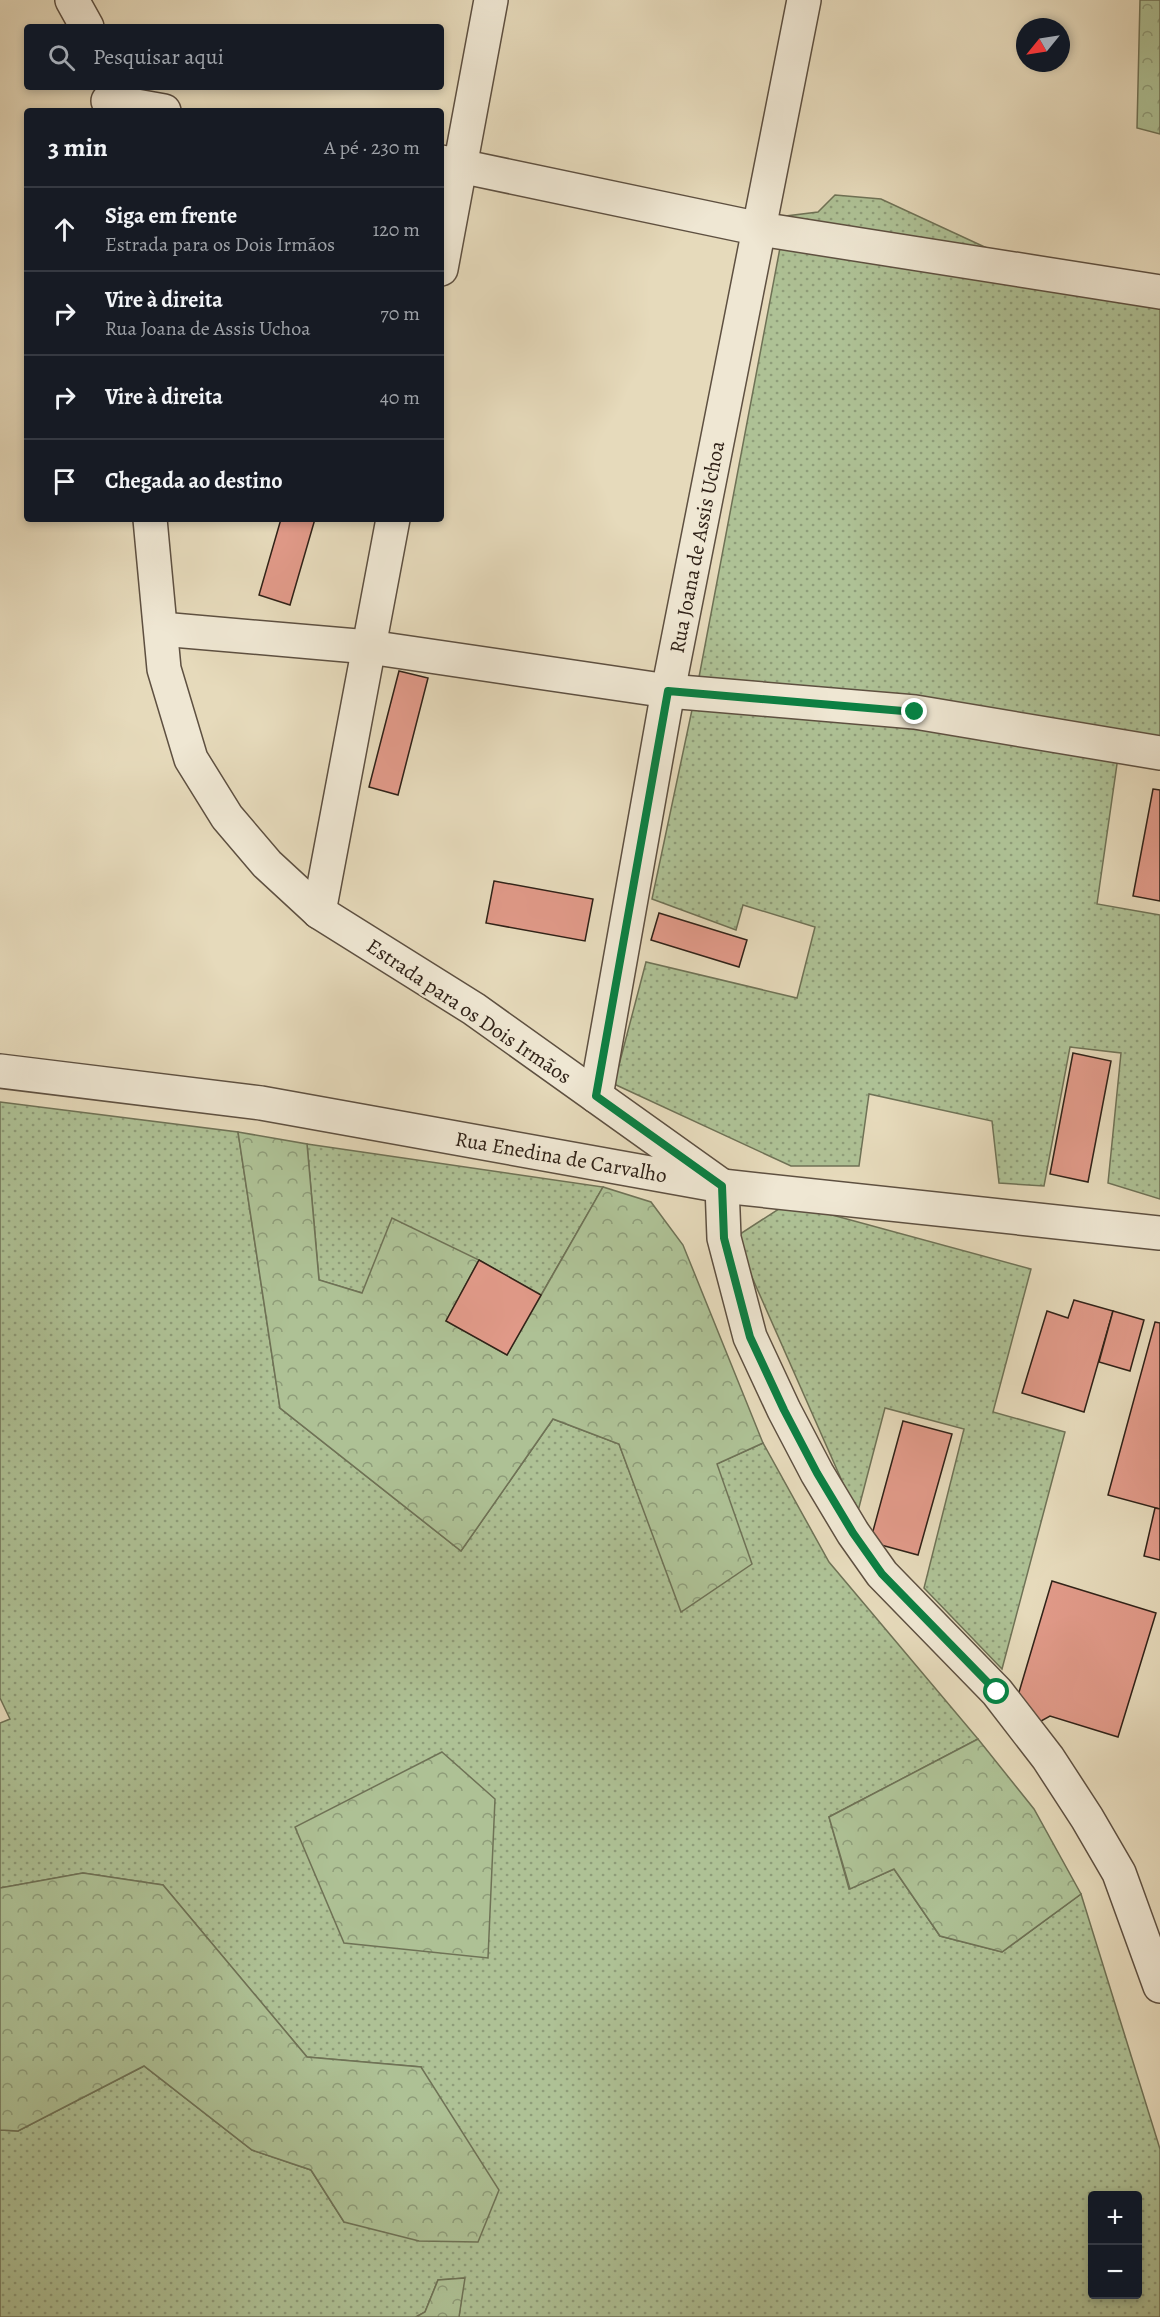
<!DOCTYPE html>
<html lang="pt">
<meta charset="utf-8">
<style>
body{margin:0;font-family:Alegreya,serif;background:#242831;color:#f1f3f6}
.controls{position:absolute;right:18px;bottom:18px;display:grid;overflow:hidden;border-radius:6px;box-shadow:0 3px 9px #0003}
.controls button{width:54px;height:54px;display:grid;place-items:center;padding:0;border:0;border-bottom:2px solid #363941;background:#171b24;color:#f1f3f6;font:30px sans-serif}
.compass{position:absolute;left:1016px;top:18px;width:54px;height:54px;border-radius:50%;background:#171b24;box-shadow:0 3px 9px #0003;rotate:240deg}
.stop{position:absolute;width:18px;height:18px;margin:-14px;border:4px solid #0b8043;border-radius:50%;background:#fff}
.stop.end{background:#0b8043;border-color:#fff;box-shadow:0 2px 6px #0008}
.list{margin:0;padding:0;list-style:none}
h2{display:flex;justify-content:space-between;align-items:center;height:78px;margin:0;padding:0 24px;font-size:26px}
h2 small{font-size:20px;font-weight:400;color:#9ea1a6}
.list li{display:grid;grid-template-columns:39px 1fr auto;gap:18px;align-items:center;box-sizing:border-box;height:84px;padding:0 24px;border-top:2px solid #363941}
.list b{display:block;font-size:22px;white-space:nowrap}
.list p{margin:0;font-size:20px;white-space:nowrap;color:#9ea1a6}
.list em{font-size:20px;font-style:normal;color:#9ea1a6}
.icon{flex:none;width:33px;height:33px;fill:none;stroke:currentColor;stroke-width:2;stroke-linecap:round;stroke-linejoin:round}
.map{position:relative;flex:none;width:1160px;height:2317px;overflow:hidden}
.search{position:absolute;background:#171b24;box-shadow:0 3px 9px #0003;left:24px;top:24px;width:420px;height:66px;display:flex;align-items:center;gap:15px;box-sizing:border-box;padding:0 21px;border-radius:6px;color:#9ea1a6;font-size:22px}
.panel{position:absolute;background:#171b24;box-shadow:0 3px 9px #0003;left:24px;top:108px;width:420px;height:414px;border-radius:6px}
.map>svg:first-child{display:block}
.grass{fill:url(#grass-dots);stroke:#6f7256;stroke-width:1.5;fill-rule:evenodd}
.forest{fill:url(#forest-crowns);stroke:#6f7256;stroke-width:1.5}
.building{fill:#e19a89;stroke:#302218;stroke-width:1.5}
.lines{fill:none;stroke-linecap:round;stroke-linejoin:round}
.minor-casing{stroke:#5e5041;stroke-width:36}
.minor{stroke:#efe7d3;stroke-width:33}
.route{stroke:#0b8043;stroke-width:8}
.labels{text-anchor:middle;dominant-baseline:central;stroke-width:4.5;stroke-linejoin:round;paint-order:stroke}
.street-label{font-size:21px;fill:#302218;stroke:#efe7d3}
</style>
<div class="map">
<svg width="1160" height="2317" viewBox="0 0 1160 2317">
<defs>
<pattern id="grass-dots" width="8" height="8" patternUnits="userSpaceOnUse" patternTransform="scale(1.5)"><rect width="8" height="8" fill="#aec195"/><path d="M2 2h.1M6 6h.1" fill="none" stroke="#8e9c79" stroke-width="1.8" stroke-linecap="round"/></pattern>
<pattern id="forest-crowns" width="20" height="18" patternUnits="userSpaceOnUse" patternTransform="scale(1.5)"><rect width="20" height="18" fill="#aec195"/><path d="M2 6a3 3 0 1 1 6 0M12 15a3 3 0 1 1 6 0" fill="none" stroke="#8e9c79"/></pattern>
</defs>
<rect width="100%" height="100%" fill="#e6dabb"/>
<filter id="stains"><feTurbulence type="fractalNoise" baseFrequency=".00333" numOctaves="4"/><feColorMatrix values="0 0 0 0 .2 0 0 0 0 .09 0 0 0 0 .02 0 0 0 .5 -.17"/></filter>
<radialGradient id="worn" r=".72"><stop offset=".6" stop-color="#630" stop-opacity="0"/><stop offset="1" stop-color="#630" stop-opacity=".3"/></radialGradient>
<g class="grass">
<path d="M835,195L881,199L989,249L1160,293V764L1118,757L1097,904L1160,915V1199L1108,1183L1121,1053L1070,1047L1044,1186L999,1183L992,1121L869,1094L859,1166H791L614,1084L646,962L797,998L815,927L743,905L736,930L652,899L700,672L786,216L818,212Z"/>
<path d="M0,1102L238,1132L280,1408L461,1551L553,1419L619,1444L682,1611L716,1464L763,1443L829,1562L978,1739L829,1817L849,1889L894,1869L940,1936L1002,1952L1081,1894L1160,2149V2317H459L464,2278L438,2280L425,2312L416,2317H0V2130L18,2131L144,2066L252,2150L311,2170L344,2222L421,2067L307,2057L163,1885L83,1873L0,1888V1723L10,1719L0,1698ZM1092,2196H1138V2294H1092Z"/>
<path d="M307,1144L603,1187L541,1295L479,1260L362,1293L319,1280Z"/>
<path d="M788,1203L1031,1269L993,1412L1065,1432L1002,1669L924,1588L964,1429L885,1408L857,1515L736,1241L740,1234Z"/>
</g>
<g class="forest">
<path d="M1140,0H1160V134L1137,128Z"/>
<path d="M238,1132L307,1144L319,1280L362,1293L392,1218L479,1260L446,1321L507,1355L603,1187L651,1202L683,1245L763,1443L717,1464L752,1564L681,1612L619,1444L553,1419L461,1551L280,1408Z"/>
<path d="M978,1739L1034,1809L1081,1894L1002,1952L940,1936L894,1869L850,1889L829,1817Z"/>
<path d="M442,1752L495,1799L488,1958L344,1943L295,1827Z"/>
<path d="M83,1873L163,1885L307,2057L421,2067L499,2190L478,2242L419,2241L344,2222L311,2170L252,2150L144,2066L18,2131L0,2130V1888Z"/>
<path d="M465,2278L459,2317H416L425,2312L438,2280Z"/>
</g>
<g class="building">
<path d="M281,519H315L290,605L259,595Z"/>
<path d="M399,671L428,678L398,795L369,787Z"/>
<path d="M1153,789L1160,790V901L1133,896Z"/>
<path d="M494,881L593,899L585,941L486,923Z"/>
<path d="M659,913L747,940L739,967L651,940Z"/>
<path d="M1073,1053L1111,1061L1088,1182L1050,1174Z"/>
<path d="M479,1260L541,1295L507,1355L446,1321Z"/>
<path d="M1074,1300L1113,1311L1084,1412L1022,1393L1047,1311L1068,1318Z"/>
<path d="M1113,1311L1144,1320L1130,1371L1099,1362Z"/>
<path d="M1155,1322L1160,1323V1509L1108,1495Z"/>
<path d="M903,1421L952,1434L918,1555L870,1542Z"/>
<path d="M1155,1508L1160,1509V1560L1144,1556Z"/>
<path d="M1052,1581L1156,1613L1118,1737L1050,1716L1032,1726L1017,1699Z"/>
</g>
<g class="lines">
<defs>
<g id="minor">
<path d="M72,0L87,27"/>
<path d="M108,101L164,111"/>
<path d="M441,162L760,229L1160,292"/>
<path d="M441,269L491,0"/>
<path d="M150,519L164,669L191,759L227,817L267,864L319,912L474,1009L722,1186L724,1238L750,1337L784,1410L817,1473L853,1533L882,1574L997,1692L1048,1758L1087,1818L1119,1873L1160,1986"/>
<path d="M161,629L369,647L668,691L915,712L1160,753"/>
<path d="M319,912L393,519"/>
<path d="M0,1071L261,1103L722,1186L1160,1233"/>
<path d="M596,1096L668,691L804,0"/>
</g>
</defs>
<use href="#minor" class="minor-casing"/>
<use href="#minor" class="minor"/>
</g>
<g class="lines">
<path class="route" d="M915,712L668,691L596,1096L722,1186L724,1238L750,1337L784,1410L817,1473L853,1533L882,1574L997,1692"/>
</g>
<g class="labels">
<g class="street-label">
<text transform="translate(697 547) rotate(-79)">Rua Joana de Assis Uchoa</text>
<text transform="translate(469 1011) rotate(34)">Estrada para os Dois Irmãos</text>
<text transform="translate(561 1157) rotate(10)">Rua Enedina de Carvalho</text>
</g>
</g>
<rect width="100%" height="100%" filter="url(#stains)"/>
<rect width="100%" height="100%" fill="url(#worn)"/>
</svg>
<div class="controls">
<button>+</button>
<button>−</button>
</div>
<svg class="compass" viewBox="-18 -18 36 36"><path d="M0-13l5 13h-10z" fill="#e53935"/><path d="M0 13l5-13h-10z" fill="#9ea1a6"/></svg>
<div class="stop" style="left:997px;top:1692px"></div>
<div class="stop end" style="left:915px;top:712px"></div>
<div class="search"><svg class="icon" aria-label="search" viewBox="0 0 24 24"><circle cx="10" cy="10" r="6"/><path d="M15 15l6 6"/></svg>Pesquisar aqui</div>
<section class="panel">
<h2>3 min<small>A pé · 230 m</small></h2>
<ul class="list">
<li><svg class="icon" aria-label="ahead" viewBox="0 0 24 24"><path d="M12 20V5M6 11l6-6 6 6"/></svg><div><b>Siga em frente</b><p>Estrada para os Dois Irmãos</p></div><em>120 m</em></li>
<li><svg class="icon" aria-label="right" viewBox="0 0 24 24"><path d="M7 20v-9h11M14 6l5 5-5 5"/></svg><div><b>Vire à direita</b><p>Rua Joana de Assis Uchoa</p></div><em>70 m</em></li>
<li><svg class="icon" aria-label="right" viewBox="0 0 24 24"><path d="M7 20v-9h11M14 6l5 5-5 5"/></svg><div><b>Vire à direita</b></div><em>40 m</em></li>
<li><svg class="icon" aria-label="arrive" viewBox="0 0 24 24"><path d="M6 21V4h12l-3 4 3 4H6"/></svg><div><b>Chegada ao destino</b></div></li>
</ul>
</section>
</div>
